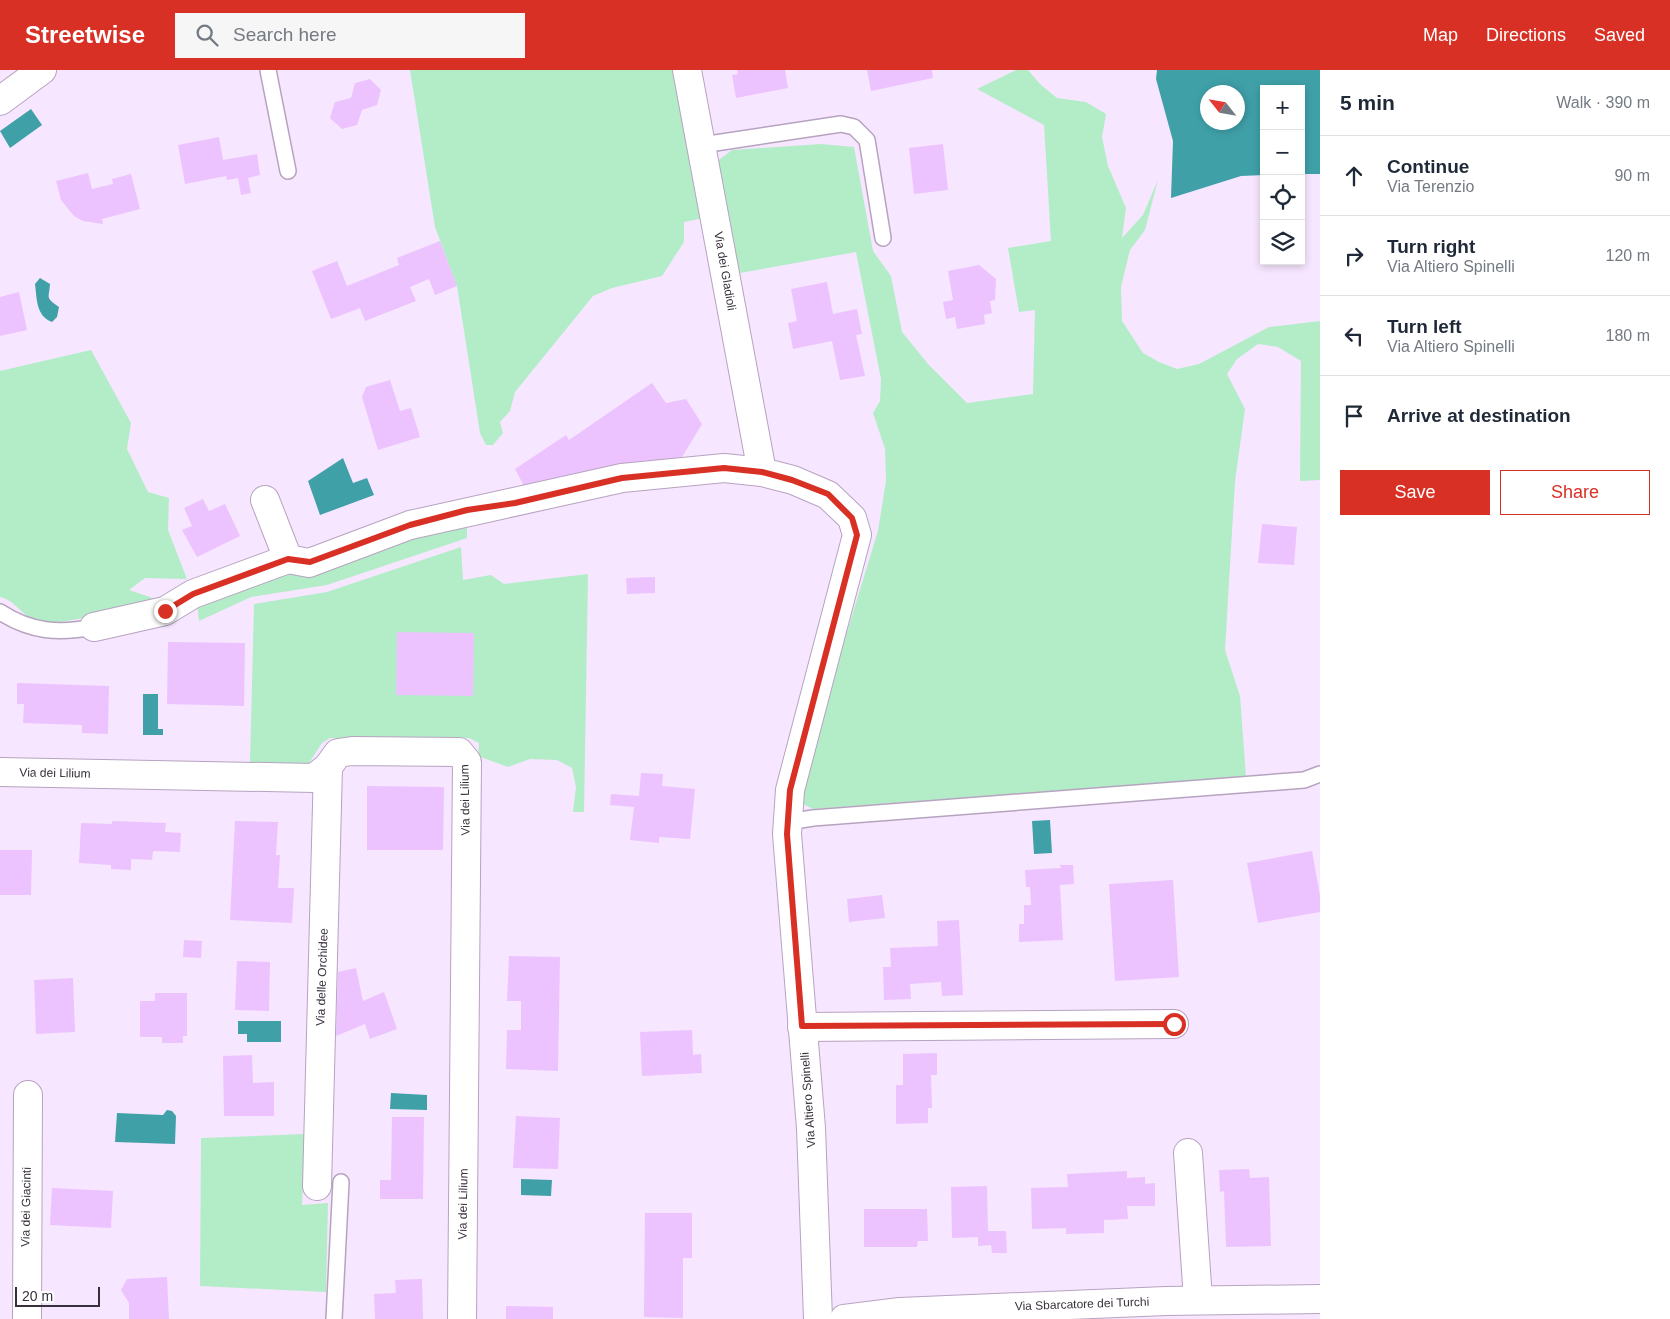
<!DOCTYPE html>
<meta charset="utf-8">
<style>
body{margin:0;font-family:Helvetica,sans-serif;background:#f6f6f7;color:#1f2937}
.controls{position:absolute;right:15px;top:15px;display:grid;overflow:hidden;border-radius:0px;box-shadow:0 2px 8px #0003}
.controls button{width:45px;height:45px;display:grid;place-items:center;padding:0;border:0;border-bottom:1px solid #e0e1e3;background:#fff;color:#1f2937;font:25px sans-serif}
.compass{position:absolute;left:1200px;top:15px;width:45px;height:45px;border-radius:50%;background:#fff;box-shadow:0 2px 8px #0003;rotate:301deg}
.scale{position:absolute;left:15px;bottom:12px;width:85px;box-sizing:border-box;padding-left:5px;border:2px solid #372f3a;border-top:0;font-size:14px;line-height:18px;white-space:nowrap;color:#372f3a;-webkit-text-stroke:4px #fff;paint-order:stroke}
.stop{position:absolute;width:15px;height:15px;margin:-11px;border:4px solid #d93025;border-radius:50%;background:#fff}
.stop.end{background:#d93025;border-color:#fff;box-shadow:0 1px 5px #0008}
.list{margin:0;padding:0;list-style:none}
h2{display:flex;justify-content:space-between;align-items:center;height:65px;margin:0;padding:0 20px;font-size:21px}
h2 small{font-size:16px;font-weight:400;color:#747a83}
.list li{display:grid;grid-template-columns:32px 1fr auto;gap:15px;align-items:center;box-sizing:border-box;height:80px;padding:0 20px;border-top:1px solid #e0e1e3}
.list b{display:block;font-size:19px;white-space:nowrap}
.list p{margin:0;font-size:16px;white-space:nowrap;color:#747a83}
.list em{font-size:16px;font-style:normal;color:#747a83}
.actions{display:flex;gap:10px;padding:15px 20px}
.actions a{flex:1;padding:11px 0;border:1px solid #d93025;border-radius:0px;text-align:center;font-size:18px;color:#d93025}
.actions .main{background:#d93025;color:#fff}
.icon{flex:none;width:28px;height:28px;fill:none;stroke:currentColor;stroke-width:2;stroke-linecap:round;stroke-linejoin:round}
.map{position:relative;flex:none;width:1320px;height:1249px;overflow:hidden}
header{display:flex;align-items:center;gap:30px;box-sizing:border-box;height:70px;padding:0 25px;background:#d93025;color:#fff}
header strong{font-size:24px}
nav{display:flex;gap:28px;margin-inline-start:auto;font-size:18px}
.search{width:350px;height:45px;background:#f6f6f7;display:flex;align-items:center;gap:12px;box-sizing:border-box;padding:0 18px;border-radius:0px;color:#747a83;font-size:19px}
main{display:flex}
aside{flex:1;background:#fff}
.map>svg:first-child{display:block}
.green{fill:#b2edc8}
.water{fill:#3fa0a8;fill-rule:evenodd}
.building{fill:#ecc3fe}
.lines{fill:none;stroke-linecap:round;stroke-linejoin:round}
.service-casing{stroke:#b7a3c0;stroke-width:18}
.minor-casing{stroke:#b7a3c0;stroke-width:30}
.service{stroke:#fff;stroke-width:15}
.minor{stroke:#fff;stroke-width:28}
.route{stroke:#d93025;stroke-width:6}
.labels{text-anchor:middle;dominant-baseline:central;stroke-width:4;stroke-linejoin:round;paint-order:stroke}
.street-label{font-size:12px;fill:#372f3a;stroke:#fff}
</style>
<header>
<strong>Streetwise</strong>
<div class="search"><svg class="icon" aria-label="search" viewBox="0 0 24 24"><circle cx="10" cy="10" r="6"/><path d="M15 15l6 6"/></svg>Search here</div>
<nav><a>Map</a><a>Directions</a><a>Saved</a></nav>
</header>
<main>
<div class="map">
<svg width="1320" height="1249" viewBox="0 0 1320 1249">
<rect width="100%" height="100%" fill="#f7e6ff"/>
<g class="green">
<path d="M410,0H677L704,148L684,152V172L662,206L612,218L593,226L515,322L510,341L500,352L503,363L493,375H486L480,363L457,216L435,157Z"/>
<path d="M1016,0H1028L1040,14L1057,28L1086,32L1106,44L1102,67L1108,96L1126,138L1122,168L1143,145L1158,110L1145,160L1130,180L1121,217L1122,251L1143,283L1159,292L1177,299L1199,294L1269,257L1320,251V410L1300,411L1301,291L1278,277L1258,274L1237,289L1227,304L1245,339L1235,411L1225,580L1240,626L1246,707L813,739L797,731L820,650L878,461L886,411L885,379L873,343L880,331L881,309L856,182L740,203L716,92L732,80L821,74L854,77L873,181L891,206L902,262L928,294L967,333L1033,324L1035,240L1019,242L1008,178L1051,171L1044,55L977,19Z"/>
<path d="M91,280L131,353L127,379L148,422L169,428L168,460L187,509L145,508L129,520L162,531C139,535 55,558 38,552C23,547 15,530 0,527V301Z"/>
<path d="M467,456V468L327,515L251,527L199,551L197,533L283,502L345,491L449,458Z"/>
<path d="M461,477L463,510L491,505L504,514L588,504L584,742H573L576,717L572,698L557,690L530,689L508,697L478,686L479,673L469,668H330L322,673L309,693H250L254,534L327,522Z"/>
<path d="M305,1064L302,1135L328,1133L326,1222L200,1216L201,1068Z"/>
</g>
<g class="water">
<path d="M1157,0H1320V104H1301V19H1264V105L1241,106L1171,128L1173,71L1156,9ZM1208,22H1238V52H1208Z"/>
<path d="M31,39L42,55L10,78L0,61Z"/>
<path d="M40,208L50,214C49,229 45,227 59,237L57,247L52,252C36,246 37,229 35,214Z"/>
<path d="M343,388L353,413L367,408L374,425L320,445L308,411Z"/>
<path d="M143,624H158V659H163V665H143Z"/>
<path d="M1050,750L1052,783L1034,784L1032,751Z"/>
<path d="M238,951H281V972H247V964H238Z"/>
<path d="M391,1023L427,1025V1040L390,1039Z"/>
<path d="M167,1040L172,1041L176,1046L175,1074L115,1072L117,1043L163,1045Z"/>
<path d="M521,1109L552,1110L551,1126L521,1125Z"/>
</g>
<g class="building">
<path d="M737,0H785L788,18L736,28L732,5L738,4Z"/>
<path d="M867,0H932L933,8L871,21Z"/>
<path d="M370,9L381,20L377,35L362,40L357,55L342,59L330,48L335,32L351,28L355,13Z"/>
<path d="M219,67L223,90L257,84L260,105L248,108L251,123L241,125L238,108L227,110L226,106L185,114L178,75Z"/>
<path d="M943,74L948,120L914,124L909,78Z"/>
<path d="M88,103L92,119L113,114L112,109L131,104L140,139L102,149L103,154L83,151L74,146L61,130L56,111Z"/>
<path d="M440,171L457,216L435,225L429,209L410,217L416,231L365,251L360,238L331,249L312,201L337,191L347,216L399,195L397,188Z"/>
<path d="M979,195L996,209L995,230L990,231L992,243L984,245L985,254L957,259L955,247L946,249L943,232L953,230L948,201Z"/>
<path d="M827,212L833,244L857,239L862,264L856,265L865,306L840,310L832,271L793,279L788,253L797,251L791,219Z"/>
<path d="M19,222L27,260L0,266V227Z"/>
<path d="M390,310L400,341L411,338L420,367L378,380L362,327L366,317Z"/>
<path d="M652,313L666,333L686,329L702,354L682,387L541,416L539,412L524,416L515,399L566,365L569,370Z"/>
<path d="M203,429L209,441L225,434L240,466L197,487L182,460L192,456L184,438Z"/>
<path d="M1262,454L1297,457L1294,495L1258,493Z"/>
<path d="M655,507V523L627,524L626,508Z"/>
<path d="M397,562L474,563L473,626L396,625Z"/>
<path d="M168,572L245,573L244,636L167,634Z"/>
<path d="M17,613L109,616L108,664L82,663V655L23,653L24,634H17Z"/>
<path d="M641,703L663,704L662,716L695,719L690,769L659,767V773L630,770L634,737L610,735L611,724L639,726Z"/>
<path d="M367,716L444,717L443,780H367Z"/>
<path d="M112,751L166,753L165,762L181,763L180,782L153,781L152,790L131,789V800L111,799V795L79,793L81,753L112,754Z"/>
<path d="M235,751L278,752L276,785H280L278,818H294L292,853L230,850Z"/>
<path d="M0,780H32L31,825H0Z"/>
<path d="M1312,781L1320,826V842L1258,853L1247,793Z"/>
<path d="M1060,795H1073L1074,814L1060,815L1063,870L1019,872V854H1024V835H1031L1030,817H1026L1025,800L1061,798Z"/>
<path d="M1173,810L1179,907L1115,911L1109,814Z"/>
<path d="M882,825L885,848L849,852L847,829Z"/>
<path d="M959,850L963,925L942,926L941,912L910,914L911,929L884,930L883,897H891L890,878L938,876L937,851Z"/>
<path d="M184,870L202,871L201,888L183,887Z"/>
<path d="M509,886L560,887L558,1001L506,999L507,960H521V931H507Z"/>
<path d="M237,891L270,892L269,941L235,940Z"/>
<path d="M356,898L363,931L384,922L397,959L370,969L365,954L336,966L338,902Z"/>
<path d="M73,908L75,962L36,964L34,910Z"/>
<path d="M155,923H187V966H183V973H162V967H140V931H155Z"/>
<path d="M692,960L693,985L701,984L702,1003L642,1006L640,962Z"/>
<path d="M937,983V1005H931L932,1038H928V1053L896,1054V1015H903V984Z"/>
<path d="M252,985L253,1013L274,1012V1046H224L223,986Z"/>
<path d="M516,1046L560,1048L558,1099L513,1098Z"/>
<path d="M392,1047H424L423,1129H380V1110H391Z"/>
<path d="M1249,1099L1250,1108L1269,1107L1271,1176L1226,1177L1224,1121L1220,1122L1219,1100Z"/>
<path d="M1127,1101V1108L1145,1107V1114L1155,1113V1136H1127L1128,1149L1104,1150V1163L1066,1164V1158L1032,1159L1031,1118L1068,1117L1067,1104Z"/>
<path d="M987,1116L988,1161H1006L1007,1183H992L991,1175L978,1176V1167L952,1168L951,1117Z"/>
<path d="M52,1118L113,1121L111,1158L50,1155Z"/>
<path d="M864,1139H927L928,1171H918L917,1177H864Z"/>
<path d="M645,1143H692V1188H683V1248L644,1247Z"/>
<path d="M167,1207L169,1249H129V1233L121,1220L127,1209Z"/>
<path d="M422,1209L423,1249H375L374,1224L396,1223L395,1210Z"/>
<path d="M506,1236L553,1237V1249H506Z"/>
</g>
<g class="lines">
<defs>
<g id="service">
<path d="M268,0L288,101"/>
<path d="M702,75L841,54L854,57L867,70L883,168"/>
<path d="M0,542C31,562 59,564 94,557"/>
<path d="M788,752L813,748L1304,710L1320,704"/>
<path d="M334,1249L341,1112"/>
</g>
<g id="minor">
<path d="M687,0L762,402"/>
<path d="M0,31L42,0"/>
<path d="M265,430L288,489"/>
<path d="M94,557L165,541L193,524L288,489L309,493L410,455L622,408L724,398L762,402L793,410L828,425L852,448L857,465L790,720L787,764L811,1058L818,1249"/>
<path d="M0,702L314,708L328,697L338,683L352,681L459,682L467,692L462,1249"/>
<path d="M802,957L1174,954"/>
<path d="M1188,1083L1198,1230"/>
<path d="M317,1116L328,697"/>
<path d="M27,1249L28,1025"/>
<path d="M844,1249L900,1242L1166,1231L1320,1229"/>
</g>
</defs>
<use href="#service" class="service-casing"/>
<use href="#minor" class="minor-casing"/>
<use href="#service" class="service"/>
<use href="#minor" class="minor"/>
</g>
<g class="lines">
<path class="route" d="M165,541L193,524L288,489L310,492L410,455L467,440L515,433L622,408L724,398L762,402L792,410L828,424L852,448L857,465L790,720L787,764L802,956L1174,954"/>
</g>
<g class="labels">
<g class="street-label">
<text transform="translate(725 201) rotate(80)">Via dei Gladioli</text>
<text transform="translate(55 703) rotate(1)">Via dei Lilium</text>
<text transform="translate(465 730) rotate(-91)">Via dei Lilium</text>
<text transform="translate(322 907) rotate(-88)">Via delle Orchidee</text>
<text transform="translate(808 1030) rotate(-94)">Via Altiero Spinelli</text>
<text transform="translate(463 1134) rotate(-89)">Via dei Lilium</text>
<text transform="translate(26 1137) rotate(-89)">Via dei Giacinti</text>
<text transform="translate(1082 1234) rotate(-2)">Via Sbarcatore dei Turchi</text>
</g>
</g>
</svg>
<div class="controls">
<button>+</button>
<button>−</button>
<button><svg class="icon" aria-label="locate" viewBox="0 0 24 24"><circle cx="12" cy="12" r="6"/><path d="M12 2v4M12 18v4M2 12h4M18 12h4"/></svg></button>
<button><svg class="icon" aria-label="layers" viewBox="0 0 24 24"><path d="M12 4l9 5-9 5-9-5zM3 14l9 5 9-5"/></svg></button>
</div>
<svg class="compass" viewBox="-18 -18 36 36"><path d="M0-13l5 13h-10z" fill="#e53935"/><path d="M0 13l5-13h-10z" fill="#747a83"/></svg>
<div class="scale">20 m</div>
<div class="stop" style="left:1174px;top:954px"></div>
<div class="stop end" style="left:165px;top:541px"></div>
</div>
<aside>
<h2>5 min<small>Walk · 390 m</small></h2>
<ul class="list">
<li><svg class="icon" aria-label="ahead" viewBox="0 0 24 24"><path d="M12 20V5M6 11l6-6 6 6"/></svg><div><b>Continue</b><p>Via Terenzio</p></div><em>90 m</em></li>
<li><svg class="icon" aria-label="right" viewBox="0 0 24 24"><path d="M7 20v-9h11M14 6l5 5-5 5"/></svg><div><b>Turn right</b><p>Via Altiero Spinelli</p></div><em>120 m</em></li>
<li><svg class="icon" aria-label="left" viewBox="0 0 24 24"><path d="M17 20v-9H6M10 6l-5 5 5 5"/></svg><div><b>Turn left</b><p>Via Altiero Spinelli</p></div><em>180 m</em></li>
<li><svg class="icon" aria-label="arrive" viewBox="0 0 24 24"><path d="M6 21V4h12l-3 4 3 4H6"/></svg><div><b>Arrive at destination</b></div></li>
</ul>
<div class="actions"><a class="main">Save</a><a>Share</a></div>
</aside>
</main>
